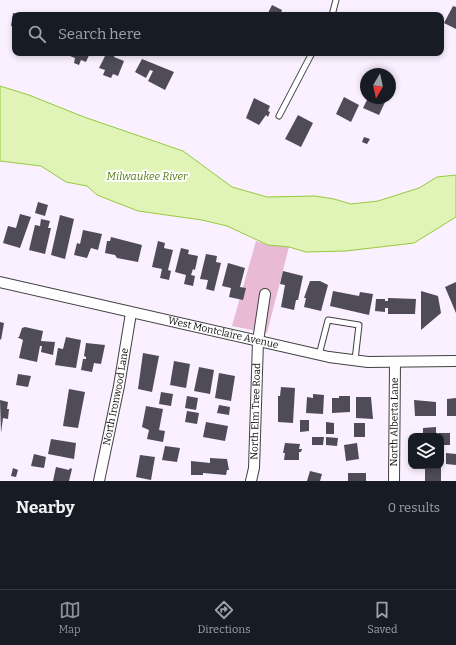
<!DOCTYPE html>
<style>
body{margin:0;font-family:Bitter,serif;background:#20242c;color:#f1f3f6}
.controls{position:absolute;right:12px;bottom:12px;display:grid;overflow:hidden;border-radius:8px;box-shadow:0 2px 6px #0003}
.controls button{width:36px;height:36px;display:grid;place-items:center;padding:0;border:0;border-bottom:1px solid #363941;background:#171b24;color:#f1f3f6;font:20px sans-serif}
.compass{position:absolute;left:360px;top:68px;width:36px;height:36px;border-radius:50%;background:#171b24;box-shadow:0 2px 6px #0003;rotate:189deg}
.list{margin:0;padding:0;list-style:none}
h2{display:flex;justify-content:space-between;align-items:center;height:52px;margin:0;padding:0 16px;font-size:17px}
h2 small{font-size:13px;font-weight:400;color:#9ea1a6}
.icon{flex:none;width:22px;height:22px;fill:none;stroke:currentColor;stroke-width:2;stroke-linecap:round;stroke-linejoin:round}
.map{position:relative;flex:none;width:456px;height:481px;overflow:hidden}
.search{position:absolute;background:#171b24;box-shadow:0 2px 6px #0003;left:12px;right:12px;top:12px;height:44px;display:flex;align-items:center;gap:10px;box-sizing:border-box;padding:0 14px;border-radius:8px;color:#9ea1a6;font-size:15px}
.sheet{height:108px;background:#171b24}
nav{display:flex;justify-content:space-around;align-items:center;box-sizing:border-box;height:56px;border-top:1px solid #363941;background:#171b24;font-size:11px;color:#9ea1a6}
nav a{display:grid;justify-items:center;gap:2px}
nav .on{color:#8c9099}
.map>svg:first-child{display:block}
.green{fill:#e8bad4}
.water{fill:#dff4b6;stroke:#97c93f}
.building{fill:#4f4b57}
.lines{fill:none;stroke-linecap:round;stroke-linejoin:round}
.lane-casing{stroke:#414141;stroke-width:7}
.street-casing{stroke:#414141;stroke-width:12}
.lane{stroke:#fff;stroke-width:5}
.street{stroke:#fff;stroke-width:10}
.labels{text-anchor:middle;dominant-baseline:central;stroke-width:4;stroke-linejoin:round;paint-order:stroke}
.street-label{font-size:10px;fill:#0e0e0e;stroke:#fff}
.water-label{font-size:11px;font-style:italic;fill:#578119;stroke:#fff}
</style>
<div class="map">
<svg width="456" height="481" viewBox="0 0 456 481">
<rect width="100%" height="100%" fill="#fbf0ff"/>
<path class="green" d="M256,241L268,245L289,247L267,333L232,326Z"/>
<path class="water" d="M0,86L29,95L84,117L183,151L232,187L267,197L315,196L334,199L351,204L378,201L419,188L437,177L456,175V217L414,243L346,251L306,252L289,247L268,245L227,226L202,220L138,211L97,195L87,186L66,182L41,166L0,161Z"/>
<g class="building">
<path d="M272,5L282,10L280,15H267Z"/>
<path d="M453,6L456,7V29L444,23Z"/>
<path d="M13,13L21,14L15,15V26H11Z"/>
<path d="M72,53H90L86,62L81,60L79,65L74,63L75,58L70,56Z"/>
<path d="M98,53H115L114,57L124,61L118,76L113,74L111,78L103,75L105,70L99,68L105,56Z"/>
<path d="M142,59L174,72L165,90L148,81L153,71L150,70L146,78L135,72Z"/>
<path d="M344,97L359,105L351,122L336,114Z"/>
<path d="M254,98L270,106L268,111L270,112L268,117L266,115L259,125L246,118Z"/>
<path d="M368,98H387L379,115L363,108Z"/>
<path d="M298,115L313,123L301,147L285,139Z"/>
<path d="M364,137L370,139L367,144L362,142Z"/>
<path d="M38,202L48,205L45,216L35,213Z"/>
<path d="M20,214L31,217L20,248L3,243L8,226L16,228Z"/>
<path d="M60,215L74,219L65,259L51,255Z"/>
<path d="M41,219L50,221L48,228H51L45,254L29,250L35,225L40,226Z"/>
<path d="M83,230L102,234L98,250L91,248L87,258L74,255L77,243L80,244Z"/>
<path d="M111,237L142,245L138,262L117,258L115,255L105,253L107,241H110Z"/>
<path d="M158,241L165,243L164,248L173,250L168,270L171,271L169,280L160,278L162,269L152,267Z"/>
<path d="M181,248L189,250L188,254L198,256L195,270L193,269L191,275L195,276L193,286L184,284L186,275L175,272Z"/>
<path d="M206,254L217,256L216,262L221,263L214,291L206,289L208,280L200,279Z"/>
<path d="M228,263L245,268L240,287L246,288L243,300L229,297L231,288L222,286Z"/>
<path d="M283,271L303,276L298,300H296L294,310L281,307L285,285L280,284Z"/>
<path d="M310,281H320L328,285L321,311L304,307L306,298H304Z"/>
<path d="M456,282V313L445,287Z"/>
<path d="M333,291L359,296L360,292L373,294L369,315L330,306Z"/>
<path d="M421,291L438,296L441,313L421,330Z"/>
<path d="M388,298L416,299L415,314H388V308H385V312L375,311L376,299H385V301H388Z"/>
<path d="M0,322L4,323L1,340L0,339Z"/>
<path d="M25,327L43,331L41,341L55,342L53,355L41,352L42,346H40L37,362L19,358L23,340L17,337H19L22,328Z"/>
<path d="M66,337L81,340L76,368L55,365L58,348L63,349Z"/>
<path d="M86,343L105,345L101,364L94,363L92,372L81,370L83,359H86V357L84,356Z"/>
<path d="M143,353L159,356L152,392L138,389Z"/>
<path d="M174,361L190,364L186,388L170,385Z"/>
<path d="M199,367L214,370L210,394L194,391Z"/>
<path d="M219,373L235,376L231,401L215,398Z"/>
<path d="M18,374L31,376L28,387L16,385Z"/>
<path d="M281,387L295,388L293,423L278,422V396H280Z"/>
<path d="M69,389L85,392L78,428L63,426Z"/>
<path d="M161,392L173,394L171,406L159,404Z"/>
<path d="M313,394L324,395L323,414L306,413L307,397L313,398Z"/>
<path d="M187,396L198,398L196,410L185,408Z"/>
<path d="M339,396H350V412L332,413V398H339Z"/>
<path d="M356,397H371L373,419L356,418Z"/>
<path d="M456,398V416H447V399Z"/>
<path d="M0,400L8,402L7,409H9L8,419L3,418L1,433Z"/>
<path d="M414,400L436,402V416H415Z"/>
<path d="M219,405L230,407L229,415L217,413Z"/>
<path d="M146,406L163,409L159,430L165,431L163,442L147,439L149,430L142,427Z"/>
<path d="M187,411L199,413L197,424L185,422Z"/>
<path d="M300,420H309V431L300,432Z"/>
<path d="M206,422L228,426L225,441L203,437Z"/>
<path d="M326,422L334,423V434H326Z"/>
<rect x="354" y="423" width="11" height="14"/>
<path d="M436,427V436H423V428Z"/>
<path d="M439,433H450V445H441V436H439Z"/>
<path d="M312,437H324L323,445H312Z"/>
<path d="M326,437L338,438L337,446L326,445Z"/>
<path d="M51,439L76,443L74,459L48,454Z"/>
<path d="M285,443L300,444L299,449H302L301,452H299V460H284L285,453H283Z"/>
<path d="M357,443L359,459L346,461L344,445Z"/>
<path d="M165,446L180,448L177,462L162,460Z"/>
<path d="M446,453L456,454V465L446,464Z"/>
<path d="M34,454L46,457L44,468L31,466Z"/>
<path d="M140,455L155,457L151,480L136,477Z"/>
<path d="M210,458L227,459L229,470H227L226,475L203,473V475H191V461L210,463Z"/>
<rect x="425" y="466" width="16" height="15"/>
<path d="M56,467L69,470L70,468L72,469L69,481H53Z"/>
<path d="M13,468L18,470L16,477L11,476Z"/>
<path d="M310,471L322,474L320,481H307Z"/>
<rect x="348" y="473" width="18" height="8"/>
</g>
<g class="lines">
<defs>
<g id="lane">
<path d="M332,15L336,0"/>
<path d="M279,116L312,53"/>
<path d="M319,355L328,320L359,325L355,360"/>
</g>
<g id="street">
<path id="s1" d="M0,282L329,357L368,362L456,361"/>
<path id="s2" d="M99,481L119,386L131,313"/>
<path id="s3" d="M251,481L254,468L258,341L265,294"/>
<path id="s4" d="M394,481L395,362"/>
</g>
</defs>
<use href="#lane" class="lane-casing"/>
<use href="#street" class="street-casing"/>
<use href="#lane" class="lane"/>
<use href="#street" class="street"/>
</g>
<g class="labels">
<g class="street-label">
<text stroke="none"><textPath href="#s1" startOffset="229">West Montclaire Avenue</textPath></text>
<text stroke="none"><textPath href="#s2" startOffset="86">North Ironwood Lane</textPath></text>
<text stroke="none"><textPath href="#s3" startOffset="70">North Elm Tree Road</textPath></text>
<text stroke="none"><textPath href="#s4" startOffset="59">North Alberta Lane</textPath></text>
</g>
<g class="water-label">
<text x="147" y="176">Milwaukee River</text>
</g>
</g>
</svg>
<div class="controls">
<button><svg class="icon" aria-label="layers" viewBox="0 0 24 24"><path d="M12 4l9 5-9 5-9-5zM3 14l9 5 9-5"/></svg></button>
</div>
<svg class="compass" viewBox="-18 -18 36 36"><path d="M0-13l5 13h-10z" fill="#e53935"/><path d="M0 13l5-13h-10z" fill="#9ea1a6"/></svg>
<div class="search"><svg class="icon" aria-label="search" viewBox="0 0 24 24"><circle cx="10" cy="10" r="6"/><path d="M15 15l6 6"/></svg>Search here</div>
</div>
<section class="sheet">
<h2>Nearby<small>0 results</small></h2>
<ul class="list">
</ul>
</section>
<nav>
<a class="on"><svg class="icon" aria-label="map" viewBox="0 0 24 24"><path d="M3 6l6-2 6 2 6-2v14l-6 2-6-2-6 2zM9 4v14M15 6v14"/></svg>Map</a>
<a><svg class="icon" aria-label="directions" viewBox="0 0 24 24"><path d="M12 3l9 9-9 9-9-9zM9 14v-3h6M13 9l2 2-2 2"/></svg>Directions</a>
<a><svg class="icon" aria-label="saved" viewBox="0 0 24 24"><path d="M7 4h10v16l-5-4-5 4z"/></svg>Saved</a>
</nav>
